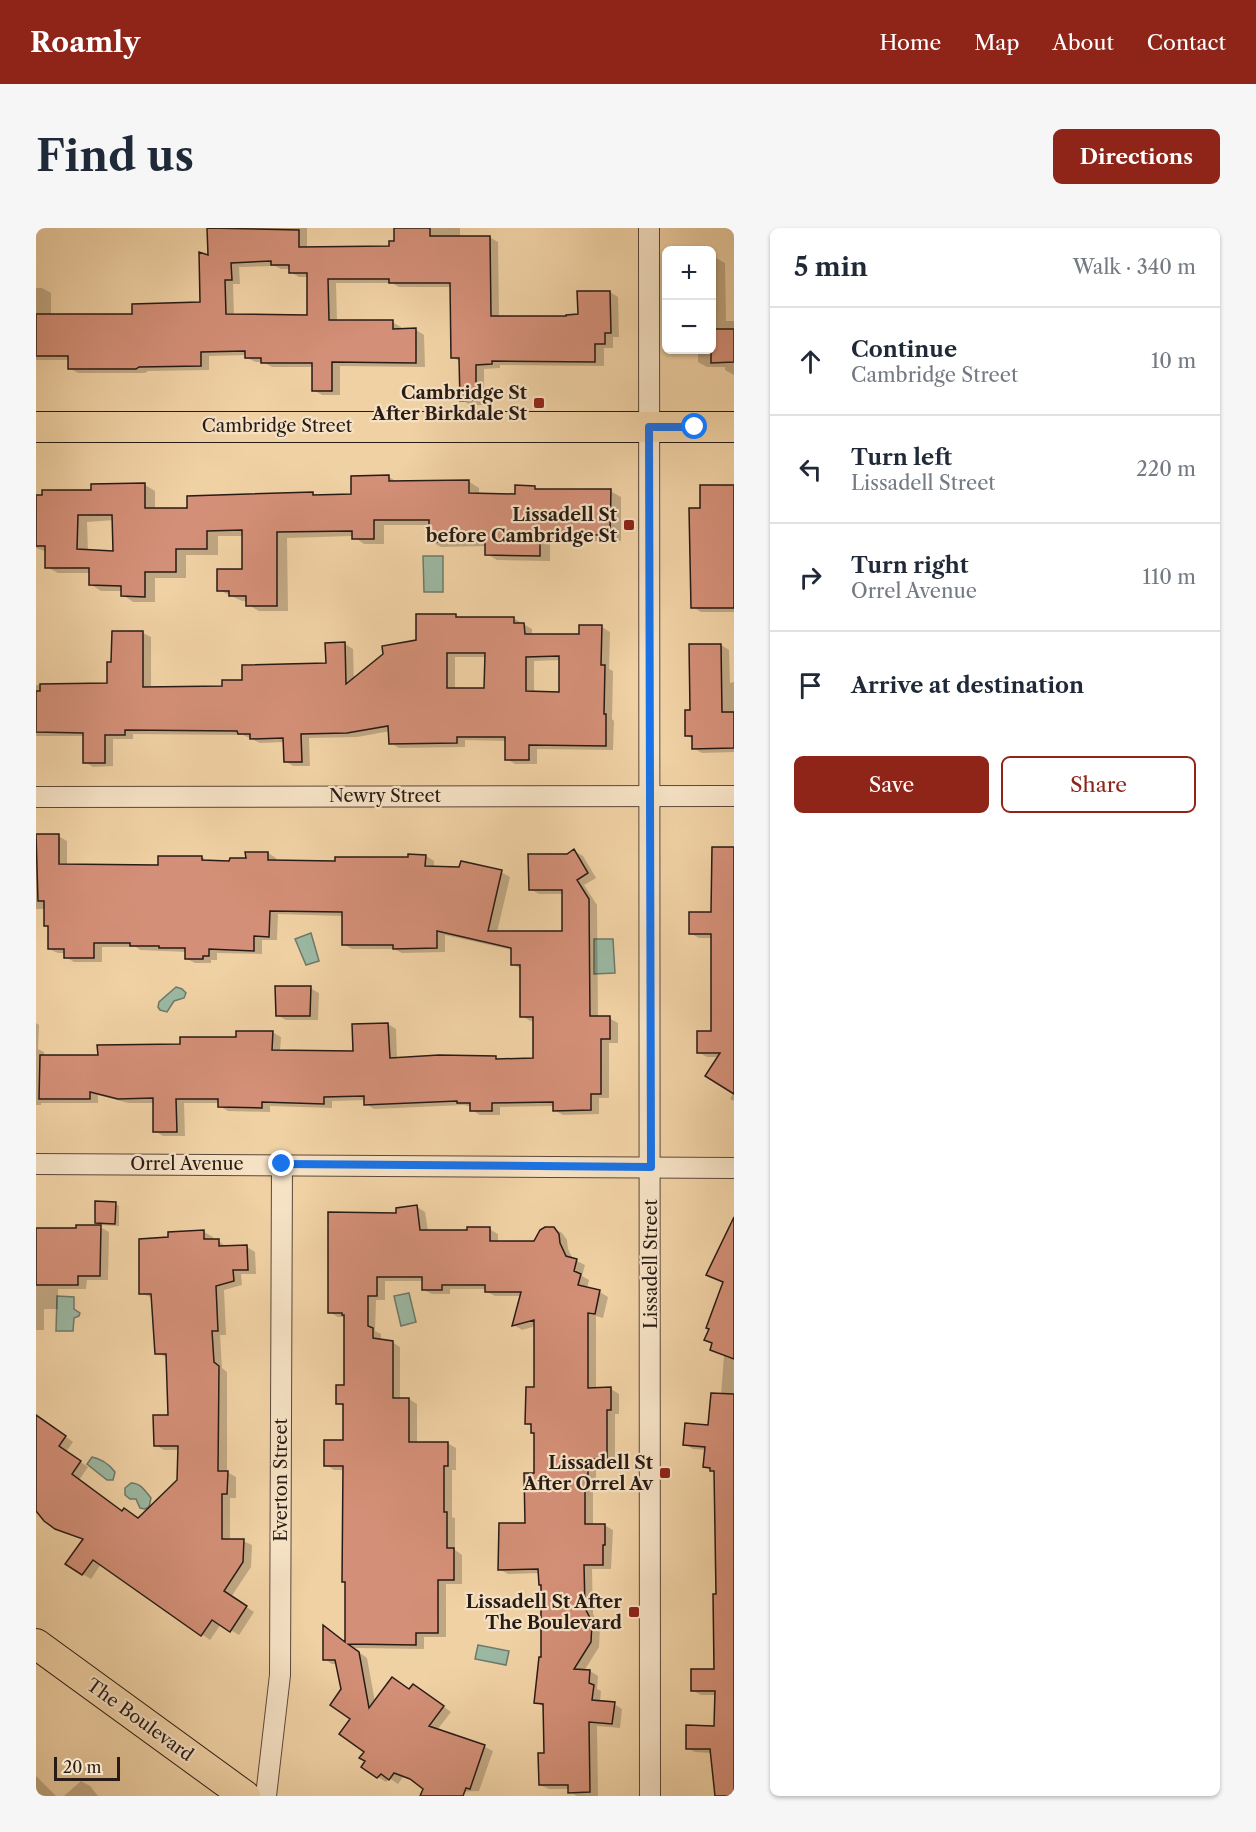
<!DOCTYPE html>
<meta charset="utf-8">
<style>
body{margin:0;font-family:"Libre Caslon Text",serif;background:#f6f6f7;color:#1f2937}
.controls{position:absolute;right:18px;top:18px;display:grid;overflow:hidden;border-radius:9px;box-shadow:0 2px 4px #0004}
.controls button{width:54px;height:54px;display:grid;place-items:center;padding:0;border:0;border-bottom:2px solid #e0e1e3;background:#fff;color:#1f2937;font:30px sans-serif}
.scale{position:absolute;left:18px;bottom:15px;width:66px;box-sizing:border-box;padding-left:6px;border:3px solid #281b15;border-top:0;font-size:16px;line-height:21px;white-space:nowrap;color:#281b15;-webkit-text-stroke:4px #f5e1c4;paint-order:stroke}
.stop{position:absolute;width:18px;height:18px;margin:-14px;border:4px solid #1a73e8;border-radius:50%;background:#fff}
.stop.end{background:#1a73e8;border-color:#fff;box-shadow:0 2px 6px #0008}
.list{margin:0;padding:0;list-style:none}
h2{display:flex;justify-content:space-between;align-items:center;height:78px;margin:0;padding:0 24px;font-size:26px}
h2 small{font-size:20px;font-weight:400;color:#747a83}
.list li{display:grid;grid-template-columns:39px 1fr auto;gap:18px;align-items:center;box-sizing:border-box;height:108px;padding:0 24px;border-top:2px solid #e0e1e3}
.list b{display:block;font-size:22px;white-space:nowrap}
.list p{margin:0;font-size:20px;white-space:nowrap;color:#747a83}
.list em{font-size:20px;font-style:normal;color:#747a83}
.actions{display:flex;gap:12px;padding:18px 24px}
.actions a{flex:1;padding:14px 0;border:2px solid #8f2418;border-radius:9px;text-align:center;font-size:21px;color:#8f2418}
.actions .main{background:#8f2418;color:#fff}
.icon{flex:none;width:33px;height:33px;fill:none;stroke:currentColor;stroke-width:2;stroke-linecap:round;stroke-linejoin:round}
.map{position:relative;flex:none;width:698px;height:1568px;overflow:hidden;border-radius:9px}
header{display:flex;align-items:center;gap:36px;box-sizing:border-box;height:84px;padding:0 30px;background:#8f2418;color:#fff}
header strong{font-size:28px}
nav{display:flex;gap:33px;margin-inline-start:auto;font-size:21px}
.intro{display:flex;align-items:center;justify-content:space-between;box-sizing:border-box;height:144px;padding:0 36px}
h1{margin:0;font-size:42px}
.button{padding:15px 27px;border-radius:9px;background:#8f2418;color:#fff;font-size:21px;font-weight:700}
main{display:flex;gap:36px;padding:0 36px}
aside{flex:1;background:#fff;border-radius:9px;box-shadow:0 2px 4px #0004}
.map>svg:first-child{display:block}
.water{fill:#9bb8a2;stroke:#6d796a;stroke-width:1.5}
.shadow{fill:#0003;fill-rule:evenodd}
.building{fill:#d38f77;stroke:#281b15;stroke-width:1.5;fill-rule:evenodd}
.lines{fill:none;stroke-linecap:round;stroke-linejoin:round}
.street-casing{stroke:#5a4839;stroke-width:22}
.primary-casing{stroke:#281b15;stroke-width:32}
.street{stroke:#f5e1c4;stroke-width:20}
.primary{stroke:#f0d1a4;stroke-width:30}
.route{stroke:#1a73e8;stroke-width:8}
.poi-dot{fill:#8f2418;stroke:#f5e1c4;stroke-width:2}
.labels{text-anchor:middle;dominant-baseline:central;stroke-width:4.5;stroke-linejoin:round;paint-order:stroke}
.poi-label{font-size:18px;font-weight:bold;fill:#281b15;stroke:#f5e1c4;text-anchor:end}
.street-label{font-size:18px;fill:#281b15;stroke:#f5e1c4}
</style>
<header>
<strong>Roamly</strong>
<nav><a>Home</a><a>Map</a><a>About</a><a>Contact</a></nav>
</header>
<div class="intro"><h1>Find us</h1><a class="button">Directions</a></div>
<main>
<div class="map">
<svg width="698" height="1568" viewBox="0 0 698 1568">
<rect width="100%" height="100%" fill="#f0d1a4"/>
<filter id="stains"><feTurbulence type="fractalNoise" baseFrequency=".00333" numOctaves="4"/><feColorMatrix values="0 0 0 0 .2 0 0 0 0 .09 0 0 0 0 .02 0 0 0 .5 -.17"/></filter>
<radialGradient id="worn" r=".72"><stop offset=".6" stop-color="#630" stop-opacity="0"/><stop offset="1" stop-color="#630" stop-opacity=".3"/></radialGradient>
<g class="water">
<path d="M387,328H407V364H388Z"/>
<path d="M275,705L283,733L270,737L259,711Z"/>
<path d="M558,711H577L579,745L558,746Z"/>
<path d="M140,759L146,761L150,765L148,770L138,773L131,784L124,782L122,779L123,774Z"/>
<path d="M373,1065L380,1094L365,1098L358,1068Z"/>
<path d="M21,1068L38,1069V1081L44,1085L43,1088L38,1090L37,1103H20Z"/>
<path d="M56,1229C66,1231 73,1236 79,1244L77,1252H71L51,1236Z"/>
<path d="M95,1255C105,1255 109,1263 115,1270L113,1279L109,1281L104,1280L100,1271H94L89,1267V1260Z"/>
<path d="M442,1417L473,1423L470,1437L439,1431Z"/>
</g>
<g class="shadow">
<path d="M173,0H271V20H355L360,14V0H424V9H453L462,14L463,89L543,88L574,64L582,69L583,109H577V120H568V138L464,137V140L448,141V177H434L426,172L425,134L416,129L415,59H363L356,55H300L301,93L356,94L365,99V102H380L388,107L389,139L304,138V167H286L277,162L278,139H236L227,134H220L211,130V127L173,128V142L112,143L109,145H42L33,140V132H0V60H6L15,65V88H98L166,75L174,29ZM239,38L245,41H254V44L263,49H272L273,89L198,88L197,56H204L203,39Z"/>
<path d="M676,30H680L689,35L690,93H698V147L689,142V139H671L662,134V125L657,122H676Z"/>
<path d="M353,249L363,255L432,253L443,260V267L481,268L498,259L504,263H574L585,269V313H514V333L461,332L451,326V318L405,319L395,313L394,297H348V316H328L317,308L251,310L252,383H223L212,377V373H206L183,362L208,342L207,308H182V327H150V350H119V374H97L87,367V363H65L54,356V345H22L11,339V324L0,320V267L109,257L119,263V281H153L276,266L280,268L317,267ZM78,292V324L52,323L51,294Z"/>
<path d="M665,259H698V384H665L657,379L666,282Z"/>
<path d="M419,388L424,391L477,390L496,401V407H544L566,399L574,404L573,441L577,443L576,491L578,493L577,522L501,521V536H479L471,531V513L429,512V519L363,520L355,515L354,503L321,509L273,510L274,538H257L249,533L248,514L224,515L207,507L97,506V511H77V538L57,539L49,534L48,508H0V457H72L77,436L107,405L115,409V460H188L207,453L292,437L309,416L317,421L318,452ZM419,429H450L449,461L419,462ZM525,432L524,465H498V433Z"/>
<path d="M685,417L693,422L694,455L698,454V524L666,525L657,520V511L650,507L656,484Z"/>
<path d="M22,608L31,613V638L123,639L166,629L173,634H194L212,632L232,625L240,630V634L300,635L390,628L398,633V639L465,644L474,649L461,704H528V666H503L494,661L531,627L538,623L547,628L560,650L548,657L561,677L562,790H573L582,795V815H573V870H563V886L527,887L518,882V878L464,879V887H444L436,882V879L428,877L338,881L330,876V872L296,873V880L234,878V884L192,883L183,878V875H148L149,908H127L119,903V875H92L62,867V875H5V877H0V795L3,797L2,821L8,824V829H64L202,811L236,804L245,809L244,824L319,825L352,796L360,801L361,831L459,830L464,832H498V793H494L486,788L485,741L476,736V722L409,707V724L366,725L358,721H316L307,716V688L242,686L241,712H226V726L181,725V732H175V735H159L151,731V724L104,722L100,719H66V734H38L30,729V725H22L13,721V700L9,697V681H0V629Z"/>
<path d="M677,620H698V873L694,871L698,864L683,829H671L662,824L676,805L677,710H663L654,705L677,686Z"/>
<path d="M274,760L283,765L282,792H250L241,787Z"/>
<path d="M80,976L83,978V998L64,997L60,994Z"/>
<path d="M381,979L389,984L392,1003H432L453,1001L462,1006V1014H499L517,1000L526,1005L531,1012L532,1021L537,1031L549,1037L546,1048L553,1052L551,1061L564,1064L572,1069L567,1090L560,1088V1161H575L583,1166V1186H579V1235H560V1251H557V1297H568L577,1302L575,1341H556L557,1386L564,1400L563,1419L548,1443H554L562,1448L561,1461L565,1463L564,1474L578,1476L586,1481L584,1500L561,1498L562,1568H541L534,1564V1561H513L504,1557L510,1526L508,1479L500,1474L506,1430V1357L504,1345L472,1346L463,1341L490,1296L500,1247V1206L497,1205V1199L491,1195L500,1161V1098L486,1102L478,1097L486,1068H459L450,1063V1061H414V1066H396L388,1062V1053H349V1072H340L339,1103L345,1106V1113L356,1114L364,1119V1171H373L381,1176V1215H411L420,1220V1242H416V1289L419,1290V1322L426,1327V1356H410V1409H388V1421L317,1420L331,1430L339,1474L374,1463H386L415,1484L401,1502L449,1519L457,1523L443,1563L414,1564L425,1568H386L389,1560L380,1554L367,1549L362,1556L353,1550L350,1554L327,1539L331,1533L330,1523L306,1462L302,1436H296L288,1431L311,1415L309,1242H298L290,1237L309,1214V1179L302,1175L310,1159V1089H302L293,1084L362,987Z"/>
<path d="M64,999L73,1004L72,1052H51L50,1061H22V1081H8V1102H0V1002Z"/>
<path d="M694,1001L698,1002V1568H681L676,1525L659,1524L651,1520L680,1499V1467H665L656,1462L680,1443L682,1367L679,1243L669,1239L670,1222L657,1221L649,1216L673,1199L685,1167L688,1127V1055Z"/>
<path d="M168,1004L177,1009V1013H182L191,1019H211L219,1024L220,1046H205L206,1057L188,1062L190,1107H184L186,1140L191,1144V1244L200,1249V1270H194V1312L207,1313L216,1317L215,1339L195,1369L218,1384L203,1407L185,1396L174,1412L65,1336L55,1351L46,1346L48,1312L19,1300L0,1275V1187L37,1214L30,1224L52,1239L43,1252L87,1284L89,1282L103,1291L142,1252L144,1222H128L120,1217L133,1189L132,1130L121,1125L117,1070L104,1065L134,1011L133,1005Z"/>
<path d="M0,1548L20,1568H0Z"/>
<path d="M45,1553L54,1558L62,1568H28Z"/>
</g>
<g class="building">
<path d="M171,0L263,2V19L353,18V13H358V0H394V8H454L455,88H530V87L542,86L541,63H574L575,105H569V116H559V134L456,133V136L440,137V172L424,173L423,130H415L414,55H353V51H292L293,92H357V101L380,100V135L296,134V163H276V135H225V130H209V123L165,124V138L103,139L100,141H32V128H0V86H96V76L164,74L163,24L172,27ZM235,33V37H253V45H271V87L190,86L189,52H196L195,35Z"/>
<path d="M675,101H698V134L675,135Z"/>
<path d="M353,247V253L433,252V265L479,266V257L499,258V261H575L574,307H504V328L449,327V313L393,314V292H338V311H316V303L241,304V378H210V368H193V363H181V341H206V302L171,303V321H140V344H109V369L85,368V358L53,357V340H9V318H0V267H6V262H55V256L109,255V280H151V268L277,264V267L315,266V248ZM42,287H76L77,323L41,321Z"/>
<path d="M664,257H698V380H655L653,280H664Z"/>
<path d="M380,386H420V389H478V395H488L489,406H543V397H566L565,437H569L568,486H570V518L493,517V532H469V509H421V515L353,516L352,498L311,505L265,506L266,534H248L247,510L214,511V506H202L201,503L89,502V507H69V535H47V505L0,504V463H4V456L71,455V434H75L76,403H107V459L186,458V452H206V437L290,435L289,415L309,414L310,456L347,426L346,418L380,412ZM411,425H449L448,460H411ZM523,428V464L490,463V429Z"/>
<path d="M653,416H685L686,484H698V520L656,521V508H649V482H654Z"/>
<path d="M0,606H23V636L122,637V628H166V632L193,633L194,630H210L209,624H232V632H235L299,633V629H372V626L390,627L389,638L423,639L425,633L466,642L452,703H526V662H493L492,626H531L538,621L552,645L541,652L553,671L554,788H574V811H565V866H555V882L517,883V874L456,875V883H434V875H421V873L328,877V868L288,869V876L226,874V880L182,879V871H140L141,904H117V870L82,871L54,864V871H3L4,827H62L61,817L144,816V809H200V803H237L236,822L317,823L316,796L352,795L354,830L403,827L460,828V831L497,830V789H484V737H475V720L401,703V720L357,721V717H306V684L234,683L233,709L218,708V723L173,721V728H167V731H149V720H123V718H94V715H58V730H28V721H12V698H8V673H2Z"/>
<path d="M676,619H698V866L669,848L684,825H661V803H675V706H653V684H675Z"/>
<path d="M239,758H275L274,788H240Z"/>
<path d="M59,973L80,974L79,996L59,995Z"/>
<path d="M381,977L384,1002H431V999H454V1013H498L504,1002L509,999H518L523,1006L524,1015L530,1028L541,1031L538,1043L545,1046L542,1057L564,1062L559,1086L552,1085V1160L575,1159V1182H571V1231H552V1247H549V1296H569V1317H567V1337H548L549,1380L556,1394L555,1414L538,1441L554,1442L553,1455L558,1457L556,1472L579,1474L576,1496L553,1494L554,1564L532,1565V1557H503L502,1525H508L507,1476L498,1475L503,1429H505V1357H503L502,1341L462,1342L463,1295H489L488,1245H498V1205H495V1196H489L490,1159H498V1092L476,1098L485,1064H449V1057H406V1062H386V1049H341V1068H332V1098L337,1100V1110L357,1113V1170H373V1214H412V1238H408V1284H411V1320H418V1352H402V1405H380V1417L312,1416L323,1424L333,1480L356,1449L373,1461L377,1456L408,1478L393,1498L449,1517L434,1561L430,1560L427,1568H384L387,1561L374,1551L358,1545L353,1552L345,1546L341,1550L325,1539L329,1533L323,1530L328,1524L303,1506L314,1491L294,1477L305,1461L299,1432H287V1397L309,1414V1354H306L307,1238H288V1212H307V1176H300V1157H308V1087H306V1085H292V984L360,985V980Z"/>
<path d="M698,989V1131L674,1122L676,1115L668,1112L673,1101L670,1100L687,1054L670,1047Z"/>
<path d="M40,997H65L64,1048H42V1057H0V1000H40Z"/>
<path d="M168,1002V1011H183V1018L211,1017L212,1042H197L198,1053L180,1058L182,1103H176L178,1134L183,1138L182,1243H192L191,1266H186V1311H208L207,1334L188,1363L211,1378L194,1404L176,1392L165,1408L57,1332L46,1347L29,1336L47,1311L19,1301L8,1293L0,1283V1187L30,1208L23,1218L45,1233L36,1246L86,1283L88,1280L102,1290L141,1252L142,1218H118L117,1187H132L130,1126H119L115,1066H103V1011L132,1009V1004Z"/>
<path d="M675,1165L698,1166V1568H679L674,1521H650V1497L678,1498L679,1463H655V1441H678L677,1366H680L678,1243H674V1240L667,1239L669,1219L647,1217L649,1195L672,1197Z"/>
</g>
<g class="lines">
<defs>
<g id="street">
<path d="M613,0L614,1568"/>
<path d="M0,569L698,568"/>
<path d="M0,936L698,940"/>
<path d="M230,1568L244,1447L246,936"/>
</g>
<g id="primary">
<path d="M0,199H698"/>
<path d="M0,1416L209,1568"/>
</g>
</defs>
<use href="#street" class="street-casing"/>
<use href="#primary" class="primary-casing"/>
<use href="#street" class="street"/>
<use href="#primary" class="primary"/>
</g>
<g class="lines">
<path class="route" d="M246,936L615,939L613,199H659"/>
</g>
<g class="poi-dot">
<rect x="497" y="169" width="12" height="12" rx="3"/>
<rect x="587" y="291" width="12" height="12" rx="3"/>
<rect x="623" y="1239" width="12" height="12" rx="3"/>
<rect x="592" y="1378" width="12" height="12" rx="3"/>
</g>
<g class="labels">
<g class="poi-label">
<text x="491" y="165">Cambridge St<tspan x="491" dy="21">After Birkdale St</tspan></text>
<text x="581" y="287">Lissadell St<tspan x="581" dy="21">before Cambridge St</tspan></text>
<text x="617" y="1235">Lissadell St<tspan x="617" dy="21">After Orrel Av</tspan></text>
<text x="586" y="1374">Lissadell St After<tspan x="586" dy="21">The Boulevard</tspan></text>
</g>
<g class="street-label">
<text x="241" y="198">Cambridge Street</text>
<text x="349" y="568">Newry Street</text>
<text x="151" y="936">Orrel Avenue</text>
<text transform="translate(615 1036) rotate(-90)">Lissadell Street</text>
<text transform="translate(245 1252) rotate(-90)">Everton Street</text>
<text transform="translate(104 1492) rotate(36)">The Boulevard</text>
</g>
</g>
<rect width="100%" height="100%" filter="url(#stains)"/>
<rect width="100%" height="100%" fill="url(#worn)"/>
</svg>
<div class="controls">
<button>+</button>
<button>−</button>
</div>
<div class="scale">20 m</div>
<div class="stop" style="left:659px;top:199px"></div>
<div class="stop end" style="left:246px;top:936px"></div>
</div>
<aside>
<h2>5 min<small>Walk · 340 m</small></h2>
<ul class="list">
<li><svg class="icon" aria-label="ahead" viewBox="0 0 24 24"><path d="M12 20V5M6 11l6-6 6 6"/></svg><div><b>Continue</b><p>Cambridge Street</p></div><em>10 m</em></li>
<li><svg class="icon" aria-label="left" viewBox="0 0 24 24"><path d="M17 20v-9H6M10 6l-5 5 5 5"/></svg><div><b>Turn left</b><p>Lissadell Street</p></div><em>220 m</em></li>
<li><svg class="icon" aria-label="right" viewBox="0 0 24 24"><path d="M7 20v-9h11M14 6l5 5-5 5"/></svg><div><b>Turn right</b><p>Orrel Avenue</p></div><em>110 m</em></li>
<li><svg class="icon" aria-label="arrive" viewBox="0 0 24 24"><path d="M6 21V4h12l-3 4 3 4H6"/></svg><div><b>Arrive at destination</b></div></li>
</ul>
<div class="actions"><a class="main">Save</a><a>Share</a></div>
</aside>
</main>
